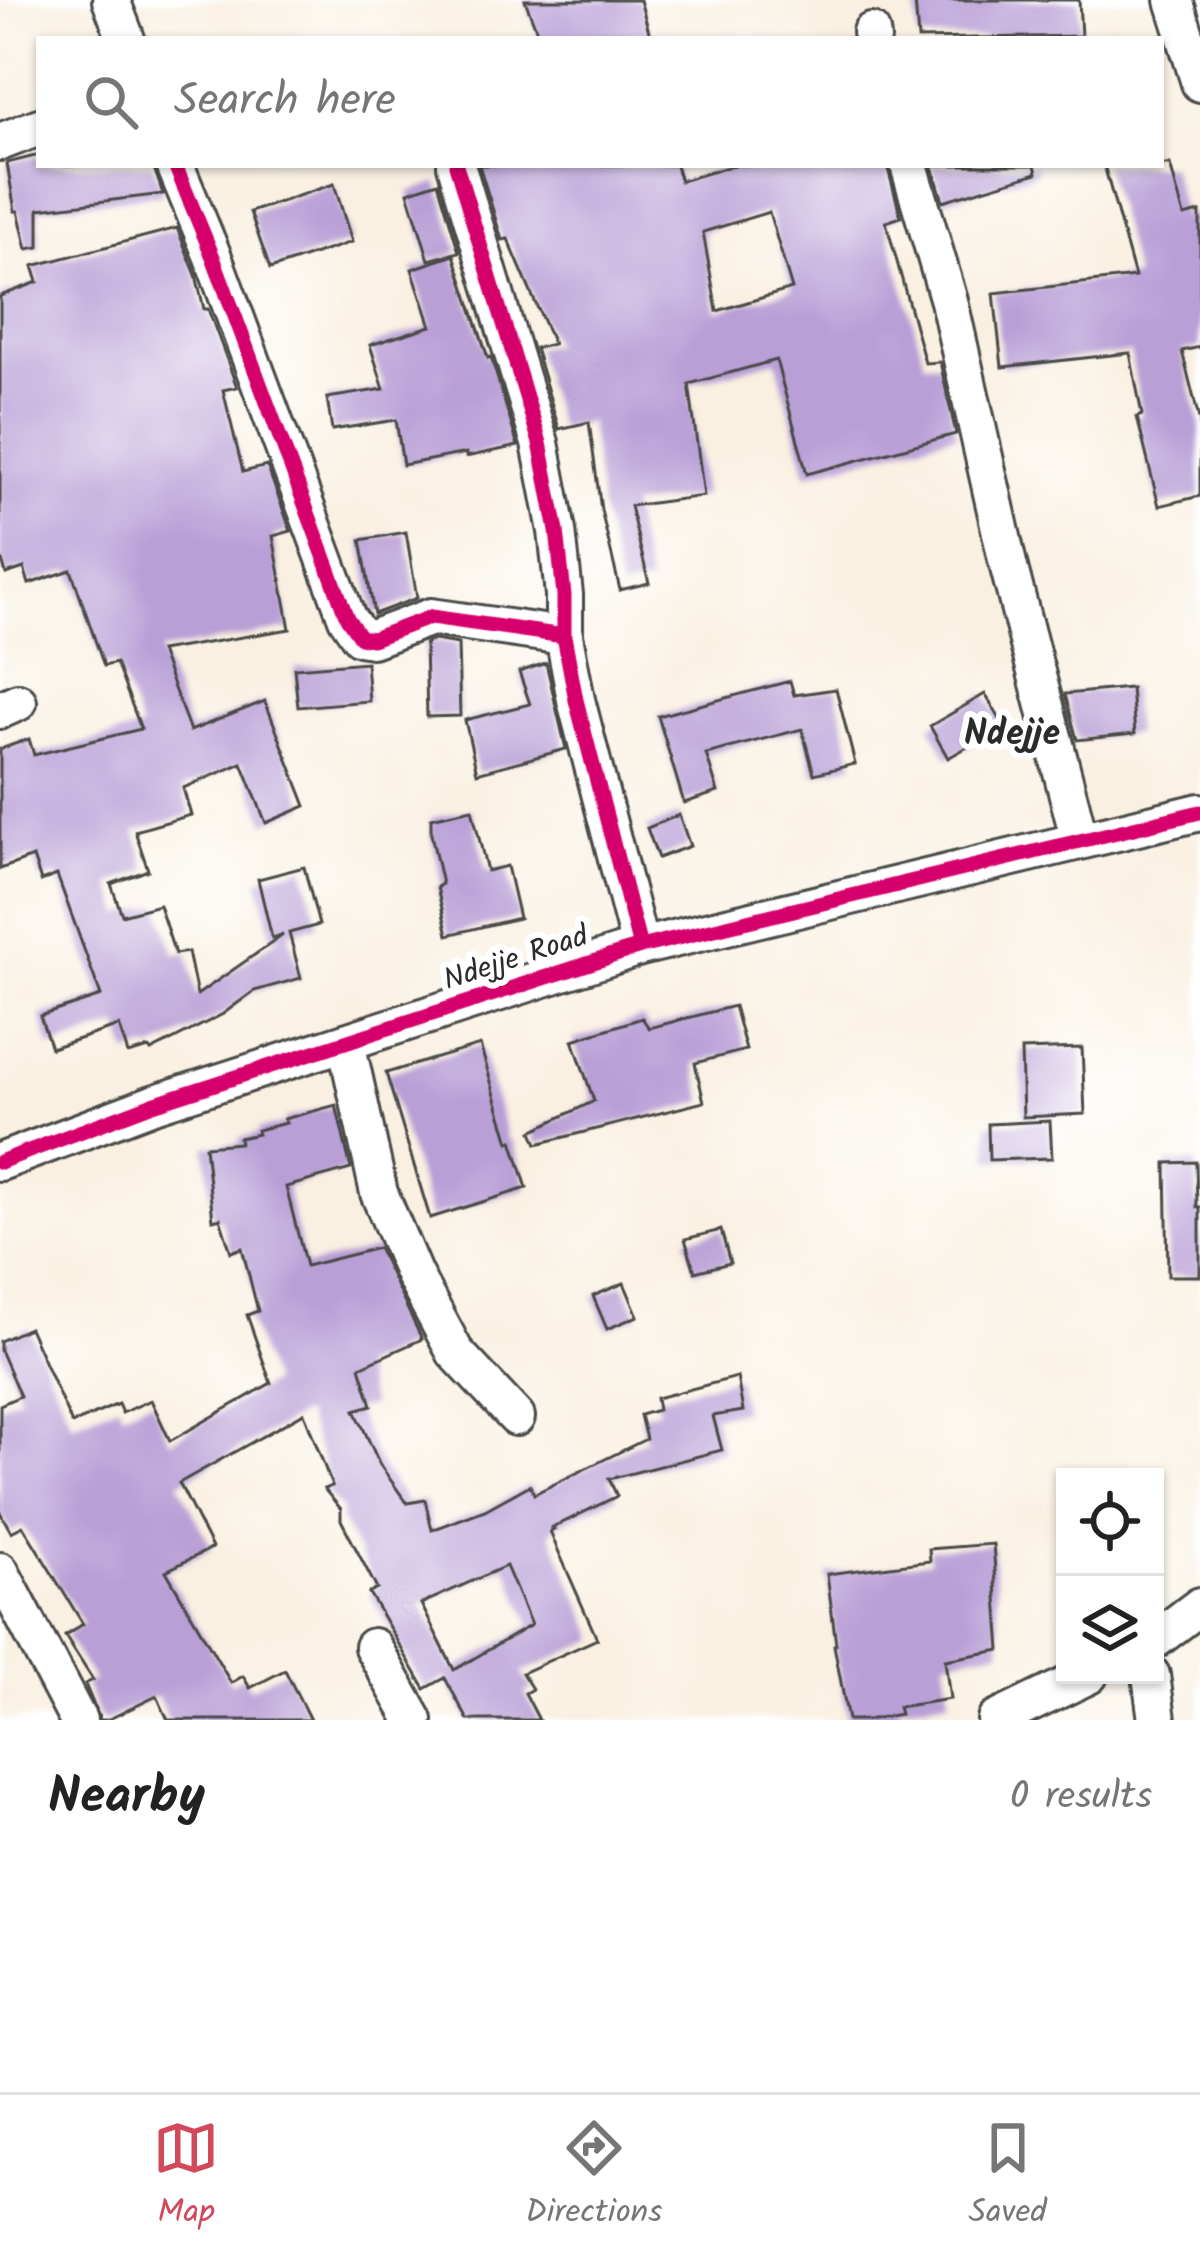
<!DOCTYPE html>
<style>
body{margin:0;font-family:Kalam,sans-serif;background:#f2f2f2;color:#222}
.controls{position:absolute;right:36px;bottom:36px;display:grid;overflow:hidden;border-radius:0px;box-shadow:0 3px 9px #0004}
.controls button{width:108px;height:108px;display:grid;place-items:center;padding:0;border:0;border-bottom:3px solid #e0e0e0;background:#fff;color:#222;font:60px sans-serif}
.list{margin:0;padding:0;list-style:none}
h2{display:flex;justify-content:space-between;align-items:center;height:156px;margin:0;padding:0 48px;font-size:51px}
h2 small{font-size:39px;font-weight:400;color:#767676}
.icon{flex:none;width:66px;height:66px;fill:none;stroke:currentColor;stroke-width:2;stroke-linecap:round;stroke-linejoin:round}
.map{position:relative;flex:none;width:1200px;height:1720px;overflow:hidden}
.search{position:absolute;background:#fff;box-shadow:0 3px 9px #0004;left:36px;right:36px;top:36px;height:132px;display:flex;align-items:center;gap:30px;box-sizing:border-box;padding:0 42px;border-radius:0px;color:#767676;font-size:45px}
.sheet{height:372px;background:#fff}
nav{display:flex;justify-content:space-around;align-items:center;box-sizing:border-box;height:168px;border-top:3px solid #e0e0e0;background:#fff;font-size:33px;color:#767676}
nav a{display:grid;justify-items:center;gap:6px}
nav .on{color:#d1495b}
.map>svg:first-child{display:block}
.building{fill:#b89fd6;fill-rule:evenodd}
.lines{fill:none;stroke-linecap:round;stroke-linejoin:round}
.minor-casing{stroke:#4a4946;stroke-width:42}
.minor{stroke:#fff;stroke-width:36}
.cycleway-casing{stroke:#fff;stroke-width:22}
.cycleway{stroke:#d6006c;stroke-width:15}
.labels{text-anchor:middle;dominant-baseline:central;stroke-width:12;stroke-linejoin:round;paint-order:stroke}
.street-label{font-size:30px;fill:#2b2b2b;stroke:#fff}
.quarter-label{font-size:36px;font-weight:bold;fill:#2b2b2b;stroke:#fff}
</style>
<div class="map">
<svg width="1200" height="1720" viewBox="0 0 1200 1720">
<rect width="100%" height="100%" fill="#fff"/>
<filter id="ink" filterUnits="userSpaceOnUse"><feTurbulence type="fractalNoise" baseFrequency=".00833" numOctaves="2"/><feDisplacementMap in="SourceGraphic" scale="24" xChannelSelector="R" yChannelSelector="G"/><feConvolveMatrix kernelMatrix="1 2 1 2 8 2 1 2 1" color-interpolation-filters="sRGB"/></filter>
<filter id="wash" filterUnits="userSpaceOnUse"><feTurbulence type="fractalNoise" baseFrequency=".004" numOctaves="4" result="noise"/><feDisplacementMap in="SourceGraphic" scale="48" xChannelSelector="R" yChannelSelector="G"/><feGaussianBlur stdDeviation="2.7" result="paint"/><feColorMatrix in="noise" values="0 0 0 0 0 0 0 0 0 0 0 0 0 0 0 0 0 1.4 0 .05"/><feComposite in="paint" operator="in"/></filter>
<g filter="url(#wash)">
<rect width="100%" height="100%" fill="#f9f0e1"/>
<g id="blocks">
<g class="building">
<path d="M525,0H640L651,39H540Z"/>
<path d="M915,0H1079L1081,36L918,39Z"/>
<path d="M39,155V165H153L163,194L39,209V247L27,249L18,211H15L7,163Z"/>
<path d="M479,165H676L680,181L735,165H887L901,217L886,222L925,363L940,362L956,434L807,474L776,360L689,384L704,496L630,506L649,583L620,590L601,510L589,422L559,429L535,348L553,344L508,239L502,240ZM769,212L792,289L717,311L703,232Z"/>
<path d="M932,165H1035L1037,173L943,201Z"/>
<path d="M1104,165H1170L1184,216L1200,212V347L1182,351L1200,423V496L1159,506L1137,417L1142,415L1130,353L1002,367L994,293L1135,277Z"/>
<path d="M438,182L459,252L429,260L408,192Z"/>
<path d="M334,184L352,242L270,269L250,212Z"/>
<path d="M177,228L196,275L204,309H208L237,387L223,390L243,472L267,466L291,531L273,536L290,629L160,651L190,731L265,701L306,806L266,823L242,763L183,788L191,815L135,831L148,870L111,884L122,915L159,905L175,954L188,952L197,995L283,935L272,938L258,879L304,867L319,925L289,933L301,978L254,991L223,1014L151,1051L149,1048L128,1054L119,1026L51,1048L40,1016L101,996L57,875L41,881L33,857L0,869V749L29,739L34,755L141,729L116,663L104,666L71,570L29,584L24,568L6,574L0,554V296L38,282L33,266Z"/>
<path d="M454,255L488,358L491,357L518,446L466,457V453L403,465L396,420L332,430L327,398L384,389L370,345L431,326L412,269Z"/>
<path d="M406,532L417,598L374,614L361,540Z"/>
<path d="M434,640L458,644L460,716L427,717L425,643Z"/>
<path d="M366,662L369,701L298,707L294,668Z"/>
<path d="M546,663L566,749L477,773L465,720L530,704L519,672Z"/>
<path d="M790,681L794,695L836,689L855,764L814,774L802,729L706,754L718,792L684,803L658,716Z"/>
<path d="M1131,688L1135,734L1077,740L1065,694Z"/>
<path d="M985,694L1004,726L948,758L930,726Z"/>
<path d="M472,809L487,871L507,866L519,918L448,935L437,887L442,884L431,834V818Z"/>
<path d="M679,815L690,846L658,858L647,828Z"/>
<path d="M734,1006L746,1050L695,1063L704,1102L537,1144L532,1131L594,1101L573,1040L642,1018L649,1028Z"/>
<path d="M480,1045L509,1142L512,1140L527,1188L430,1218L386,1073Z"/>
<path d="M1082,1048L1085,1114L1023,1117L1021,1050Z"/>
<path d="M336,1105L351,1169L286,1187L306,1266L378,1248L422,1339L360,1367L372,1405L355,1410L380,1465L407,1503L425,1500L432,1530L485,1510L530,1485L534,1494L646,1439L640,1415L658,1410L656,1398L737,1377L743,1411L713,1416L722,1450L609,1479L617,1496L552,1528L554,1530L550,1532L597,1639L522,1673L532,1689L525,1693L539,1720H468L445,1678L425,1689L369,1593L377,1589L341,1520V1509L324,1489L332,1486L304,1413L179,1483L212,1548L166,1571L231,1683L243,1676L250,1688L285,1670L310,1720H168L157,1696L107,1720H100L85,1684L93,1680L65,1636L83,1624L23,1526L11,1532L0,1512V1405L20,1396L0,1350V1341L29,1328L72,1424L118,1404L122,1413L151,1400L170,1441L271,1383L247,1315L258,1311L242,1248L231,1252L220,1218L213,1220L205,1146L240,1143L239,1138L258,1134L257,1130L286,1123L284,1119ZM506,1566L531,1625L454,1670L421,1604Z"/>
<path d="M1050,1121L1052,1158L989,1160L988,1124Z"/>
<path d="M1196,1162L1197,1207H1200V1276H1168L1166,1163Z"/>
<path d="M721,1230L730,1263L695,1272L685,1239Z"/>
<path d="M624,1283L638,1316L607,1329L593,1296Z"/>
<path d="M993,1544L1001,1650L945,1660L950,1699L898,1707L900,1714L867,1720H848L834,1645L836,1644L827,1574L930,1561L929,1549Z"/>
</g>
</g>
</g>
<g filter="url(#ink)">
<use href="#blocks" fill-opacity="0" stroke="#4a4946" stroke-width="3"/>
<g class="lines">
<defs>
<g id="minor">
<path d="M111,0L126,39"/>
<path d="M1174,0L1200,83"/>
<path d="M871,32L872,39"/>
<path d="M0,142L39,127"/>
<path d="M175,165L213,257L347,618L360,637L372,639L431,617L564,636"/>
<path d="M456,165L540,443L557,531L564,595V636L576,700L640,947"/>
<path d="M909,165L949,301L1008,564L1080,841"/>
<path d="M0,710L18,702"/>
<path d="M346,1042L379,1193L414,1275L455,1352L516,1417"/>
<path d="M0,1162L153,1104L640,947L1200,812"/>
<path d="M0,1571L78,1720"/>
<path d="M1155,1640L1200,1606"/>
<path d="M373,1647L414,1720"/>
<path d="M1151,1675L1157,1720"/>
<path d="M996,1720L1089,1675"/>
</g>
</defs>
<use href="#minor" class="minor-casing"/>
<use href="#minor" class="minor"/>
<defs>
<g id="cycleway">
<path d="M175,165L213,257L347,618L360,637L372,639L431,617L564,636"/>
<path d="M456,165L540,443L557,531L564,595V636L576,700L640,947"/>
<path d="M0,1162L153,1104L640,947L1200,812"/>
</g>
</defs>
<use href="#cycleway" class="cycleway-casing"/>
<use href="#cycleway" class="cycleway"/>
</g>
</g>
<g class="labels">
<g class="street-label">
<text transform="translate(516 959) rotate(-18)">Ndejje Road</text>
</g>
<g class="quarter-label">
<text x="1012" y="734">Ndejje</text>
</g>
</g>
</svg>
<div class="controls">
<button><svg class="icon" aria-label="locate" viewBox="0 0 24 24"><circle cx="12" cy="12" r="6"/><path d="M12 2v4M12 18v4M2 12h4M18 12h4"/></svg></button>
<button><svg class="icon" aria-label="layers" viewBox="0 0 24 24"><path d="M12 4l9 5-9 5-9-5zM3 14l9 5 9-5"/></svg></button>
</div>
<div class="search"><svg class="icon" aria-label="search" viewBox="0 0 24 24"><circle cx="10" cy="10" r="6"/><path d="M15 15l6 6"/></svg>Search here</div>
</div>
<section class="sheet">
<h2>Nearby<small>0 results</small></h2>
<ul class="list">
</ul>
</section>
<nav>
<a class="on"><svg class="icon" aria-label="map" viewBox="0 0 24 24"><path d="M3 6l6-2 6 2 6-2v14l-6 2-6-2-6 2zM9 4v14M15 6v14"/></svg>Map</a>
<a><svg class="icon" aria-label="directions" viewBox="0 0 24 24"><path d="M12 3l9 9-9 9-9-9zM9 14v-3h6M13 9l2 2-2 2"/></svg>Directions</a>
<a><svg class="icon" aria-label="saved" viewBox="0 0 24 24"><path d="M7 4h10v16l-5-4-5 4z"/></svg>Saved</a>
</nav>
